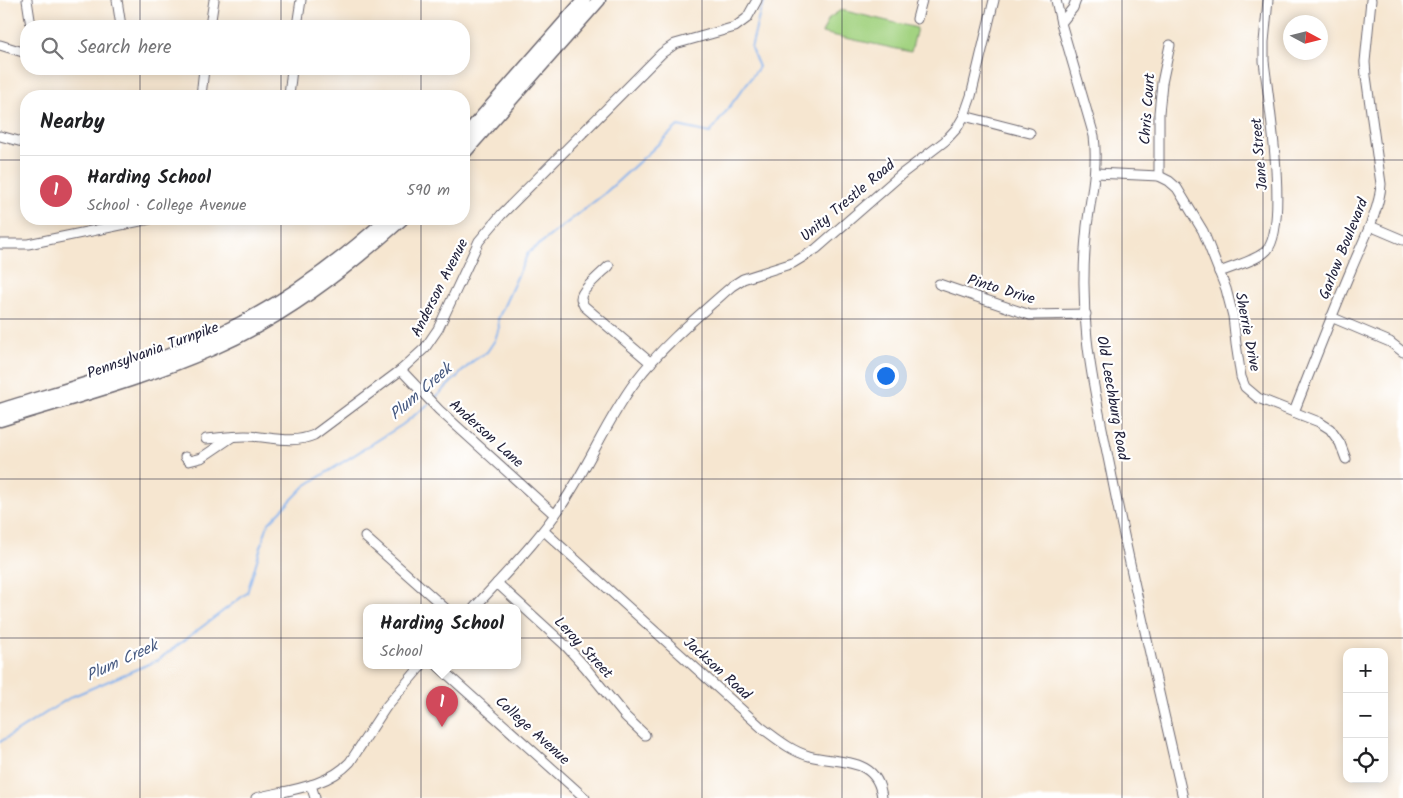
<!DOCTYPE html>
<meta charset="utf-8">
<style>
body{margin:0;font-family:Kalam,sans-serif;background:#f6f6f6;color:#202124}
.controls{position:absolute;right:15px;bottom:15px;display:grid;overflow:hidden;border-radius:10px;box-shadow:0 2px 12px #0003}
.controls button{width:45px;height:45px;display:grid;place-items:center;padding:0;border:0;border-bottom:1px solid #e0e0e0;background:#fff;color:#202124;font:25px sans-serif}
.compass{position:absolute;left:1283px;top:15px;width:45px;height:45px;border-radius:50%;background:#fff;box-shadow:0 2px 12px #0003;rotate:97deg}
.you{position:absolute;left:885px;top:375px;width:18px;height:18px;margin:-12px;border:4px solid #fff;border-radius:50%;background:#1a73e8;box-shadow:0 0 0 8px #1a73e833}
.badge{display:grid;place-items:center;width:32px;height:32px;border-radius:50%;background:#d1495b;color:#fff;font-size:16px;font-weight:700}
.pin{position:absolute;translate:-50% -41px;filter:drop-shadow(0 1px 2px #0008)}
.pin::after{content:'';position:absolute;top:26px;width:18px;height:15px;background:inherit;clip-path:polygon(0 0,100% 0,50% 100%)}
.popup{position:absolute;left:363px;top:604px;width:158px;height:65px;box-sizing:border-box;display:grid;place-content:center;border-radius:10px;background:#fff;filter:drop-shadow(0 1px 4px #0005);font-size:16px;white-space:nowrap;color:#757577}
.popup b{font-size:19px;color:#202124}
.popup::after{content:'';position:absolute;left:50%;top:100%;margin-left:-10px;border:10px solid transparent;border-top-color:#fff}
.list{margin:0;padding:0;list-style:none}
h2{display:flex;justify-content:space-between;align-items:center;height:65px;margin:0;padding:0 20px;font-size:21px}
h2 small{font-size:16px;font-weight:400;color:#757577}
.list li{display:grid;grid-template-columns:32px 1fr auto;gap:15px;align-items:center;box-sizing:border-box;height:70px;padding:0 20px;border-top:1px solid #e0e0e0}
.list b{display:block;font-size:19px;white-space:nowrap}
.list p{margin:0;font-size:16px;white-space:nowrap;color:#757577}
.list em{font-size:16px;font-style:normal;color:#757577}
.icon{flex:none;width:28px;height:28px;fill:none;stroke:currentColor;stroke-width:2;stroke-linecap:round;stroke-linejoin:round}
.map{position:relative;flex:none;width:1403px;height:798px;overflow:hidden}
.search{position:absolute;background:#fff;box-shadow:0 2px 12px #0003;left:20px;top:20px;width:450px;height:55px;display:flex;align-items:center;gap:12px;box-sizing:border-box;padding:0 18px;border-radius:20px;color:#757577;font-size:19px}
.panel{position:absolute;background:#fff;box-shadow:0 2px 12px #0003;left:20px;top:90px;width:450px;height:135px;border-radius:20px}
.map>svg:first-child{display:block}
.green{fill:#a3d381;stroke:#627a5e}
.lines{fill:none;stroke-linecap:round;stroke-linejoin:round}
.stream{stroke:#82b1ed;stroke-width:2}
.minor-casing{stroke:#6c676f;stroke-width:11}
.highway-casing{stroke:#6c676f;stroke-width:15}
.minor{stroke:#fff;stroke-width:9}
.highway{stroke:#fff;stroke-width:12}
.grid{fill:none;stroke:#22223b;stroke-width:1;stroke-opacity:0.55}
.labels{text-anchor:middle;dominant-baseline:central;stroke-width:4.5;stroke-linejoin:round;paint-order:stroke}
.street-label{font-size:15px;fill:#22223b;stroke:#fff}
.water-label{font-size:16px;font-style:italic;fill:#485b82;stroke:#fff}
</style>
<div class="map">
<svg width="1403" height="798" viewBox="0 0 1403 798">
<rect width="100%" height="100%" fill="#fff"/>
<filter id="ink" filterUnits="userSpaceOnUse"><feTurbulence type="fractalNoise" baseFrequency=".02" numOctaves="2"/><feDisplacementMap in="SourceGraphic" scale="10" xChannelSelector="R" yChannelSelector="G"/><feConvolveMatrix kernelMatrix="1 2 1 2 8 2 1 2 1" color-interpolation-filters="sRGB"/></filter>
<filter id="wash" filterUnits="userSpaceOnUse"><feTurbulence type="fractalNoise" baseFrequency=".0096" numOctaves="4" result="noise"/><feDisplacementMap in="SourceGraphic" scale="20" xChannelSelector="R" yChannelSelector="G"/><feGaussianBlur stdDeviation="1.12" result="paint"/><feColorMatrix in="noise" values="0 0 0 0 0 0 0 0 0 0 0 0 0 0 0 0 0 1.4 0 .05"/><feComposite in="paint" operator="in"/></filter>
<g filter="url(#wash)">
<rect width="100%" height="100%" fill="#f6e6d0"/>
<path class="green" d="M841,10L917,28L911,52L822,33L829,18Z"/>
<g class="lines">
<g class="stream">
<path d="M433,400L473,361L487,352L495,340L499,328L498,319L528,253L604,194L678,126L710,133L759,67L751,48L760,12L765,0"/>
<path d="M0,742L71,697L158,660L247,593L268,524L305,486L402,425L430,403"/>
</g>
</g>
</g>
<g filter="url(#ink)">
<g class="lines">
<defs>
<g id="minor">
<path d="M27,0L31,26"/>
<path d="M117,0L121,26"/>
<path d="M1056,0L1061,23L1094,136C1098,167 1091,196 1087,226C1083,263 1083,302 1087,339C1092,386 1103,431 1112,477C1133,584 1159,691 1183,798"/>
<path d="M917,19L922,0"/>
<path d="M1061,23L1073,8L1076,0"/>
<path d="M210,26L214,0"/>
<path d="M297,26L301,0"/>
<path d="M0,45L26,53"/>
<path d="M201,96L204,69"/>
<path d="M289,96L292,69"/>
<path d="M964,116L1030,133"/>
<path d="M0,136L26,143"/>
<path d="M1096,173L1159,176L1169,181L1177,188L1203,231L1226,289L1233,316L1236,344L1241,377L1245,387L1258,398L1319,422L1330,429L1340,443L1346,459"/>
<path d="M1159,176V113L1162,83L1170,45"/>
<path d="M1370,226L1403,240"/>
<path d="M0,244H28L150,219"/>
<path d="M609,266C603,272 581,290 581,298C581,300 583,304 584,306L651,363"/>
<path d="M1219,272C1232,267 1258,260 1267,250C1289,224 1268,97 1264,61V42L1268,0"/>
<path d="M939,284L1030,315L1086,314"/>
<path d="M1331,317L1390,342L1403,352"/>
<path d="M401,370L439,410L555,515"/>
<path d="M1294,412C1313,364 1331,317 1351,270C1361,245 1380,210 1381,184L1366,76L1365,62L1371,0"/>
<path d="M206,439C219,438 232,436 245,436C269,436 291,445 314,435L401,370L425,348L438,329L479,241L501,215L662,53L675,44L735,27L747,18L757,0"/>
<path d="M185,457L189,461L201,458L232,437"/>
<path d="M544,531L762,728C777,739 791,751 809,756C839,764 878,756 882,798"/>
<path d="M365,537L445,608"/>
<path d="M497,583L565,645L585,667L625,716L645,735"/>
<path d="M474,608C507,572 543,536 569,494C592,458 609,417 635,382C662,346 698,316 732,286L743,279L793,263L816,249L903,173L945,141L957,128L964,116L971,96L994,0"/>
<path d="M438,666L585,798"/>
<path d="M311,785L315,798"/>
<path d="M256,798C288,790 327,787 350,762L386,707L421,666"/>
</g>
<g id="highway">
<path d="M464,137L584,0"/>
<path d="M464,153L599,0"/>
<path d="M0,410C73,387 149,367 219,334C281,305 336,265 387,219"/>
<path d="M0,420C71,398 144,379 212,349C283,318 344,271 402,219"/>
</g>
</defs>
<use href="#minor" class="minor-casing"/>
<use href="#highway" class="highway-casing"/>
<use href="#minor" class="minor"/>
<use href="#highway" class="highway"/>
</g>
</g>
<path class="grid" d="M140,0V26M281,0V26M421,0V26M561,0V798M702,0V798M842,0V798M982,0V798M1122,0V798M1263,0V798M140,69V96M281,69V96M421,69V96M0,160H26M464,160H1403M140,219V798M281,219V798M421,219V798M0,319H1403M0,479H1403M0,638H1403"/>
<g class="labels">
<g class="street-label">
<text transform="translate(1148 109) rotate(-86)">Chris Court</text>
<text transform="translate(1260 154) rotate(-95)">Jane Street</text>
<text transform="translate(848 201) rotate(-40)">Unity Trestle Road</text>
<text transform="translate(1344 249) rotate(-68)">Garlow Boulevard</text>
<text transform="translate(440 288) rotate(-63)">Anderson Avenue</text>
<text transform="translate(1001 290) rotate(17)">Pinto Drive</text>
<text transform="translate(1247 332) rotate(79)">Sherrie Drive</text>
<text transform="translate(153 351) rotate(-20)">Pennsylvania Turnpike</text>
<text transform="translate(1112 398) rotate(80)">Old Leechburg Road</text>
<text transform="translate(486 434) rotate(42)">Anderson Lane</text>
<text transform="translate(583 648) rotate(47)">Leroy Street</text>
<text transform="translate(717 669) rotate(42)">Jackson Road</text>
<text transform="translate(532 731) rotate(42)">College Avenue</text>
</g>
<g class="water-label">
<text transform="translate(421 392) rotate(-41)">Plum Creek</text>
<text transform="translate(122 661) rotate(-25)">Plum Creek</text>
</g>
</g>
</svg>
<div class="controls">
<button>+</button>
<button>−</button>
<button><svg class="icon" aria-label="locate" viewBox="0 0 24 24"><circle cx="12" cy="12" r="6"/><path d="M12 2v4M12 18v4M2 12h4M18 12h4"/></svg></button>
</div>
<svg class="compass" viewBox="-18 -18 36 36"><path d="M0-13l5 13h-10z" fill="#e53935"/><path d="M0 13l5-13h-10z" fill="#757577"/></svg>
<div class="you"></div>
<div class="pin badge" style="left:442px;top:727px">1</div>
<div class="popup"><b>Harding School</b>School</div>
<div class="search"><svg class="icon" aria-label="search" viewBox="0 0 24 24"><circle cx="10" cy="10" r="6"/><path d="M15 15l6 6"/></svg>Search here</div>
<section class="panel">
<h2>Nearby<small></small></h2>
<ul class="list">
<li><span class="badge">1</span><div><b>Harding School</b><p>School · College Avenue</p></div><em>590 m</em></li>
</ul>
</section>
</div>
